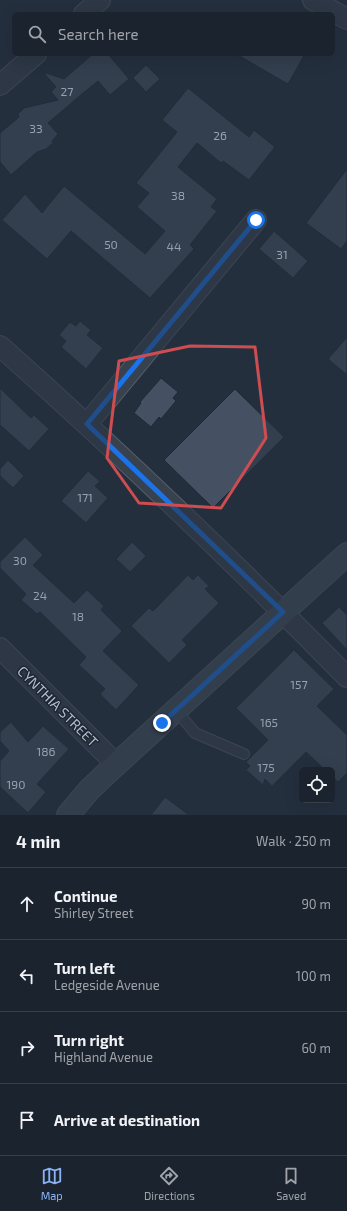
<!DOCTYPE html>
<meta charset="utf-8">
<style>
body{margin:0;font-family:"Exo 2",sans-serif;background:#282f3a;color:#f1f3f6}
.controls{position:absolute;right:12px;bottom:12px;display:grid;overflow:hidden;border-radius:6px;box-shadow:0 4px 16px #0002}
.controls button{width:36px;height:36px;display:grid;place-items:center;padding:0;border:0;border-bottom:1px solid #39404a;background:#1b232e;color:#f1f3f6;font:20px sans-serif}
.stop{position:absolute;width:12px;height:12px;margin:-9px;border:3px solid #1a73e8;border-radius:50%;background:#fff}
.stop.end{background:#1a73e8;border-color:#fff;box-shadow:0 1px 4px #0008}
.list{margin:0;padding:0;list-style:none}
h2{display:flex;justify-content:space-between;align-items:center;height:52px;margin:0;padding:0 16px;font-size:17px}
h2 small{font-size:13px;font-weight:400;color:#a0a4aa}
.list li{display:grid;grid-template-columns:26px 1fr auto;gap:12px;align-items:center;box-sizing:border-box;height:72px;padding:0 16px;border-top:1px solid #39404a}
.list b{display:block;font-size:15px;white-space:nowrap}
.list p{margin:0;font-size:13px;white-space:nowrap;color:#a0a4aa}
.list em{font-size:13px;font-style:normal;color:#a0a4aa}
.icon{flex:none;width:22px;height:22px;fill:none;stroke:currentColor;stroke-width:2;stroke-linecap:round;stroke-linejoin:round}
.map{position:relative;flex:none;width:347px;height:815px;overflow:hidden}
.search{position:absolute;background:#1b232e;box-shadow:0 4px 16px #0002;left:12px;right:12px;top:12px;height:44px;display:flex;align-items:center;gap:10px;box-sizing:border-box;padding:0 14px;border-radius:6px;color:#a0a4aa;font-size:15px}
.sheet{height:340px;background:#1b232e}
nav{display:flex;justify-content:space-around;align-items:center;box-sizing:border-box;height:56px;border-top:1px solid #39404a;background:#1b232e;font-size:11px;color:#a0a4aa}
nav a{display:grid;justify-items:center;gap:2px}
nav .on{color:#8ab4f8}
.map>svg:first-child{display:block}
.building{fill:#455162;stroke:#1f2835}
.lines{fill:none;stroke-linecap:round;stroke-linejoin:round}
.service-casing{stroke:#565f6c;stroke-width:12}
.minor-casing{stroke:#565f6c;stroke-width:22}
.secondary-casing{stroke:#565f6c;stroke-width:24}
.service{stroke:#38414e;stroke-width:10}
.minor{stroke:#38414e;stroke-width:20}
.secondary{stroke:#465061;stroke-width:22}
.route{stroke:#1a73e8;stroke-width:5}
.marked{fill:none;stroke:#ce4d50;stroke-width:3;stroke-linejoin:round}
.labels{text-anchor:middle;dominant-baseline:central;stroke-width:3;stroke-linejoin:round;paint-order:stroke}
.number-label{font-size:12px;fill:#98a1af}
.street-label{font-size:14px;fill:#b4bcc9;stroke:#1d2633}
</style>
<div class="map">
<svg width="347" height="815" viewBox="0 0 347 815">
<rect width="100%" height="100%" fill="#242f3e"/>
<g class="building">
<path d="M93,54H108L129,79L110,95L98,81L82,94L48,123L58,134L52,141L53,143L46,149L37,152L11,175L0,162V133L19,117L18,114L24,108L58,100L51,92L56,87L43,72L64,79Z"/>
<path d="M236,54H305L288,84Z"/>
<path d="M146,65L160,79L146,92L133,78Z"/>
<path d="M188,88L249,137L254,130L275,147L249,180L223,161L221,163L197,143L178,167L217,199L211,207L217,211L190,245L194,249L150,298L71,231L47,259L2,220L25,194L42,213L64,186L145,254L165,231L137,207L149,193L136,183L177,132L162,120Z"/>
<path d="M347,169V241L341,249L306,223Z"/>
<path d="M274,231L308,261L293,278L259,249Z"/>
<path d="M80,321L91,330L87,335L103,348L86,369L61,347L66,341L59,335L70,322L76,326Z"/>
<path d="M347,337V375L328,359Z"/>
<path d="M161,378L178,392L173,398L176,401L161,419L159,417L151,427L134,413L141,403L140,402Z"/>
<path d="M0,388L31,418L34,415L49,429L29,451L0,425Z"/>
<path d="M235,389L284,437L213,508L164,460Z"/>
<path d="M8,460L24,476L13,488L0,476V469Z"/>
<path d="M88,471L100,481L95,486L108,498L86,523L61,501Z"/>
<path d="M25,537L43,555L33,565L74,603L87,590L104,606L101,610L122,631L103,651L139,685L116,710L100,694L105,689L79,665L86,657L40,612L37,614L21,600L26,594L0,568V562Z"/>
<path d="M132,542L146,556L130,572L116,559Z"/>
<path d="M188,575L193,580L198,575L209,586L205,589L219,603L182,640L187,645L169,663L131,626L149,608L153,611Z"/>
<path d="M339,607L347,615V650L322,623Z"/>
<path d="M294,650L334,689L317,706L347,735V773L338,782L332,777V770H325L306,752L272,786L265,779L263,785L246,770L250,766L246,762L268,740L236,708Z"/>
<path d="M11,722L28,742L43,726L69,749L37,784L46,792L28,813L0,787V761L9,751L0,741V732Z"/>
<path d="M165,797L189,815H151Z"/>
</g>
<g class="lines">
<defs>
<path id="service" d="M176,710L195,733L244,754"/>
<g id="minor">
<path d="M313,0L347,19"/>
<path d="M84,14L100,0"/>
<path d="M0,85L36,54"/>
<path d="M0,346C119,452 235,563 347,677"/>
<path d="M87,424L256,220"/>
<path d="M0,648L116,764"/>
</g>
<path id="secondary" d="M68,815L89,790L108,772L347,554"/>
</defs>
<use href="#service" class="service-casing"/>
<use href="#minor" class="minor-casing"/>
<use href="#secondary" class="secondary-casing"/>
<use href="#service" class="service"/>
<use href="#minor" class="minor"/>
<use href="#secondary" class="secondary"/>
</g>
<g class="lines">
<path class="route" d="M162,723L283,612L87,424L256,220"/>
</g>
<path d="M0 0H347V815H0ZM190,346L255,347L266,438L221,508L139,503L107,458L119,361Z" fill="#242f3e" fill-opacity=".55" fill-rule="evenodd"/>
<path class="marked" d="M190,346L255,347L266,438L221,508L139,503L107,458L119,361Z"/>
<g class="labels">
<g class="number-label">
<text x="67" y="91">27</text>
<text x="36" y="128">33</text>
<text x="220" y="135">26</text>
<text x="178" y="195">38</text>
<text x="111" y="244">50</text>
<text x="174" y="246">44</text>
<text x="282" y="254">31</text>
<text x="85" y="497">171</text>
<text x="20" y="560">30</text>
<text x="40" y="595">24</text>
<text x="78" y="616">18</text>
<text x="299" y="684">157</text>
<text x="269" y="722">165</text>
<text x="46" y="751">186</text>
<text x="266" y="767">175</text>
<text x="16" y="784">190</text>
</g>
<g class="street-label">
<text transform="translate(58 706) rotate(45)">CYNTHIA STREET</text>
</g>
</g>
</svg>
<div class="controls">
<button><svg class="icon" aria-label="locate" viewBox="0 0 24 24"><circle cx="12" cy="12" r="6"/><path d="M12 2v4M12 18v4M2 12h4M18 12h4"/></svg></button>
</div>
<div class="stop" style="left:256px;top:220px"></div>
<div class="stop end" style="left:162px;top:723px"></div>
<div class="search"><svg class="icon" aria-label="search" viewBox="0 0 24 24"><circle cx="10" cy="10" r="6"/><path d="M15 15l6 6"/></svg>Search here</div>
</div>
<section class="sheet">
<h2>4 min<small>Walk · 250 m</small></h2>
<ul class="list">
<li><svg class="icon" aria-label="ahead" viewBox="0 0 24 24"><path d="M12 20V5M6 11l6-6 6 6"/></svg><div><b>Continue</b><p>Shirley Street</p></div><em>90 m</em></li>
<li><svg class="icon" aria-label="left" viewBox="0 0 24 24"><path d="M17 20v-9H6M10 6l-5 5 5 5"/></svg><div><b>Turn left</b><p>Ledgeside Avenue</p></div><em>100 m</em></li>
<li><svg class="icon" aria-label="right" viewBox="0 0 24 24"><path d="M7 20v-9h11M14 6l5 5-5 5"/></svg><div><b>Turn right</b><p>Highland Avenue</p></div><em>60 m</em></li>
<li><svg class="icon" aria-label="arrive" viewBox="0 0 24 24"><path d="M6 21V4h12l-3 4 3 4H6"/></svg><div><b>Arrive at destination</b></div></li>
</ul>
</section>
<nav>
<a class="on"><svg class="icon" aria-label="map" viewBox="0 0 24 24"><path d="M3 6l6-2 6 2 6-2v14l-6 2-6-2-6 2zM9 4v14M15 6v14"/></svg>Map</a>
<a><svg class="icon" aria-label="directions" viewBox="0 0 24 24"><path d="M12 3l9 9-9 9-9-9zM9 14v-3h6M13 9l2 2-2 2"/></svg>Directions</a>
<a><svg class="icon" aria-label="saved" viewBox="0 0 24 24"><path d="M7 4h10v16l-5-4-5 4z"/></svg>Saved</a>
</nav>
